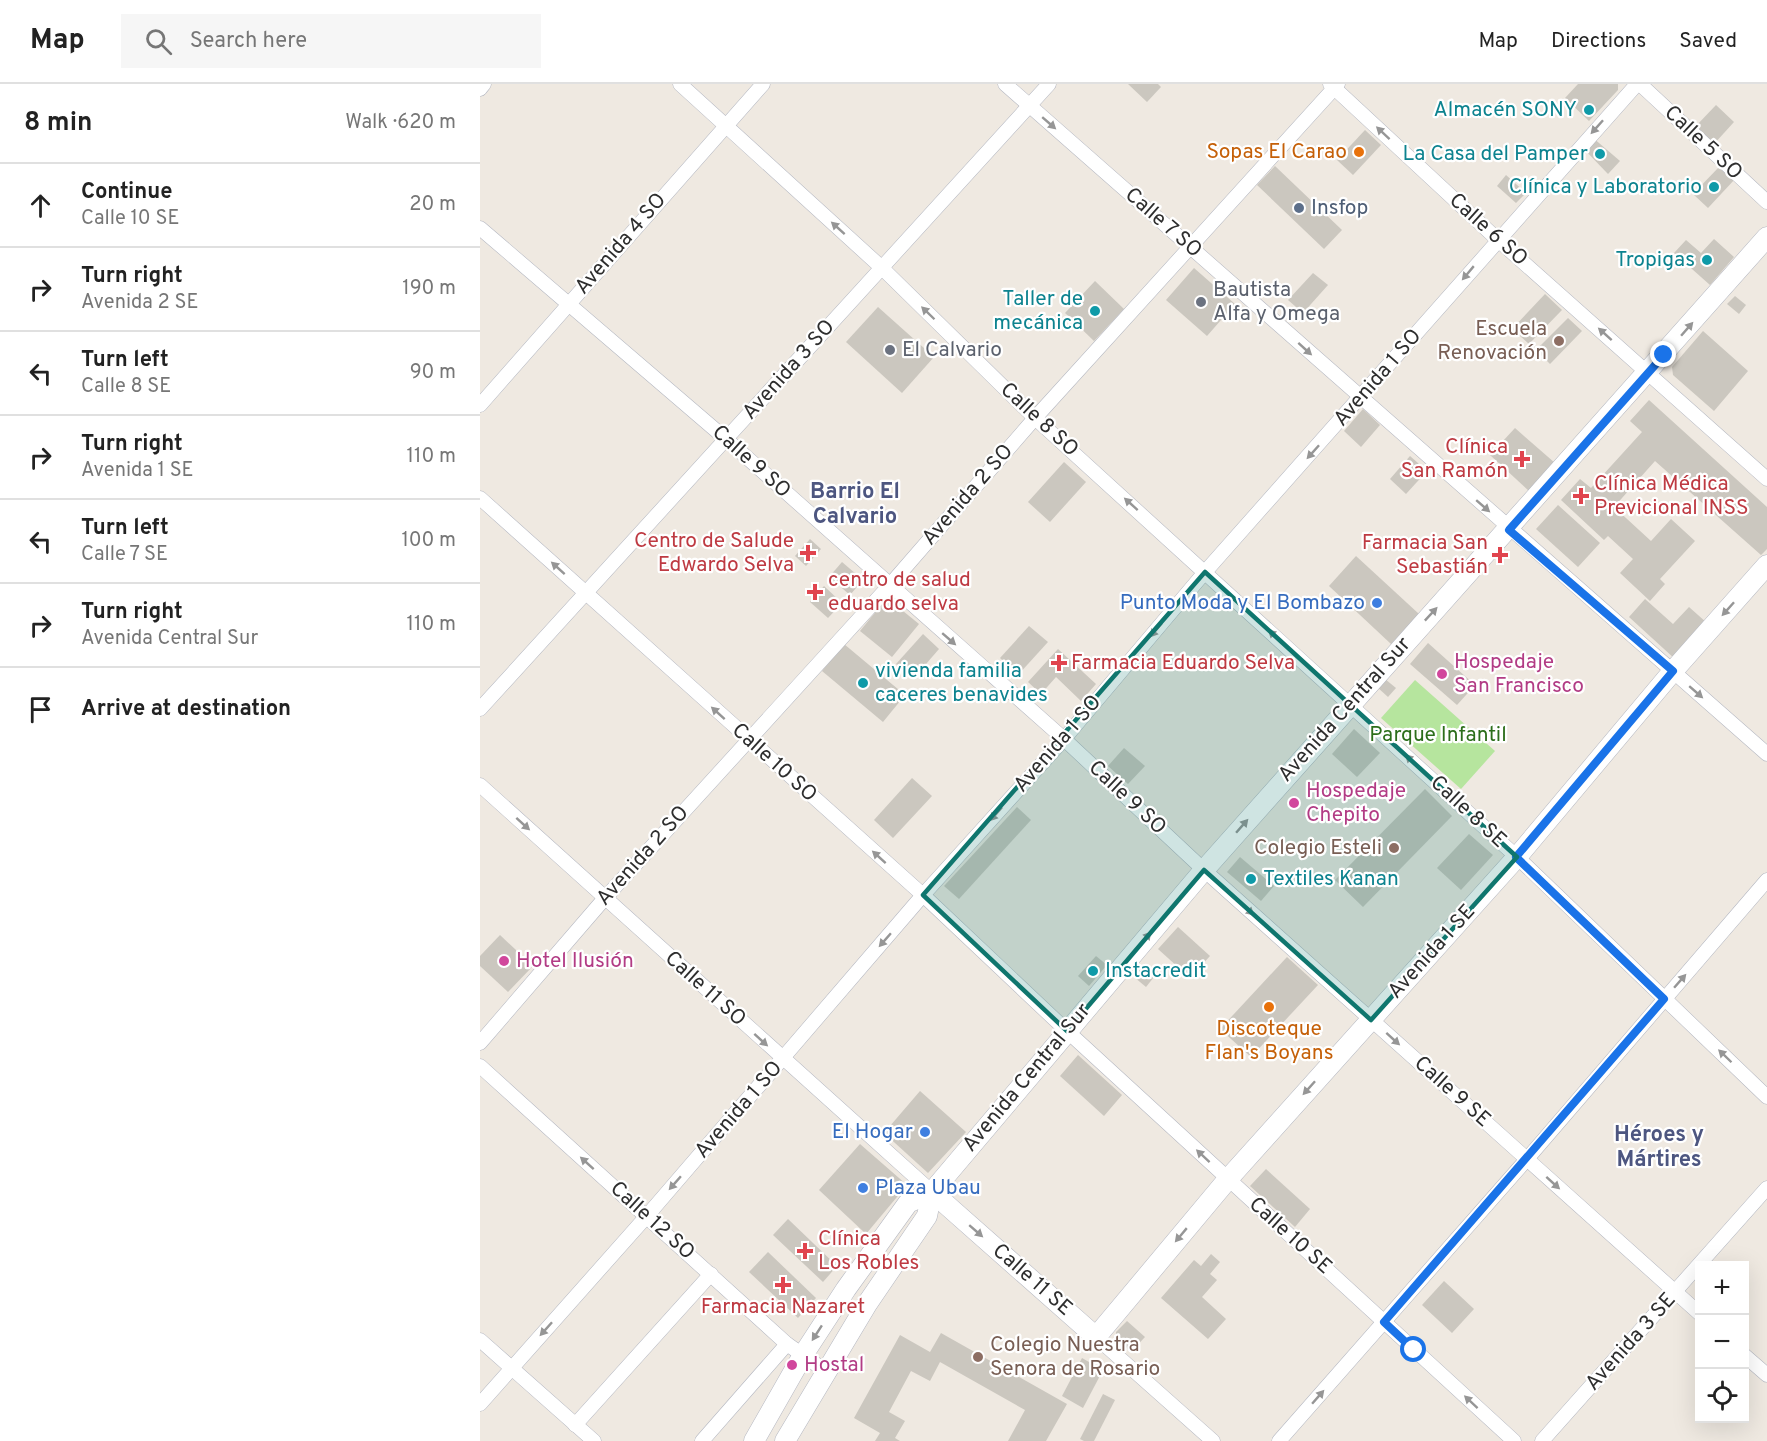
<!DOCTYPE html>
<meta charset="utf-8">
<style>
body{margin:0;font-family:Overpass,sans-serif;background:#f6f6f6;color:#222}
.controls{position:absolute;right:18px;bottom:18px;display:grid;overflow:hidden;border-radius:0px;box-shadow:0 6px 24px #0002}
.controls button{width:54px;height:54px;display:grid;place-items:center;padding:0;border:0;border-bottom:2px solid #e0e0e0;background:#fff;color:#222;font:30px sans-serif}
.stop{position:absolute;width:18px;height:18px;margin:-14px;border:4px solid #1a73e8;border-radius:50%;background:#fff}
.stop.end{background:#1a73e8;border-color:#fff;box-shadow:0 2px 6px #0008}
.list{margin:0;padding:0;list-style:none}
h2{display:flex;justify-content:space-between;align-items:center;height:78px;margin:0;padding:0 24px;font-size:26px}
h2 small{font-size:20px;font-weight:400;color:#767676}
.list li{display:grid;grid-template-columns:39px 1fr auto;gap:18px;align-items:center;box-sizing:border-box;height:84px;padding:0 24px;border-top:2px solid #e0e0e0}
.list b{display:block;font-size:22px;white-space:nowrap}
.list p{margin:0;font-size:20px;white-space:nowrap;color:#767676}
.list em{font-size:20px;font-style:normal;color:#767676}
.icon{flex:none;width:33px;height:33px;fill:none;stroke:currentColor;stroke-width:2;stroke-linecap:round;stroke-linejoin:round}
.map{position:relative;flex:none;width:1287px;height:1357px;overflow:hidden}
header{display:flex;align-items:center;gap:36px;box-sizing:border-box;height:84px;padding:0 30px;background:#fff;border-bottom:2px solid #e0e0e0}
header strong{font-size:28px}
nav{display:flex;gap:33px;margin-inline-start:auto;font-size:21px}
.search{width:420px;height:54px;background:#f6f6f6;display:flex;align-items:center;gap:15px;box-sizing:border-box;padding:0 21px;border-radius:0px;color:#767676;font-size:22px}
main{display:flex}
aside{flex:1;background:#fff}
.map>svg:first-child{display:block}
.green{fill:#b6e59e}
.building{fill:#cbc7bf}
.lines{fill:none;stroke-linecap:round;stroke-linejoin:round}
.street-casing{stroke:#b4b7c1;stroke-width:15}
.secondary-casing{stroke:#b4b7c1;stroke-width:21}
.street{stroke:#fff;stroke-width:14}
.secondary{stroke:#fff;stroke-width:20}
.oneway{fill:#969696}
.route{stroke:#1a73e8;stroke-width:8}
.marked{fill:#0f766e;fill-opacity:0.2;stroke:#0f766e;stroke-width:4.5;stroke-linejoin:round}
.culture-dot{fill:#0f9aa8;stroke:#fff;stroke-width:2}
.food-dot{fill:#e8710a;stroke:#fff;stroke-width:2}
.service-dot{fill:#5c6f8a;stroke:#fff;stroke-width:2}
.worship-dot{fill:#6b7280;stroke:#fff;stroke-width:2}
.education-dot{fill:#8d6e63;stroke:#fff;stroke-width:2}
.health-dot{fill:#e0444e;stroke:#fff;stroke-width:2}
.shop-dot{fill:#3f7fe0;stroke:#fff;stroke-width:2}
.hotel-dot{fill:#d1479c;stroke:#fff;stroke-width:2}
.labels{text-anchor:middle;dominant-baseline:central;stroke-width:4.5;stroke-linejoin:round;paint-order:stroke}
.culture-label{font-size:21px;fill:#0d838f;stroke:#fff;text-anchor:end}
.street-label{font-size:21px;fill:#2e2e2e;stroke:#fff}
.food-label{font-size:21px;fill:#c56008;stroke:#fff;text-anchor:end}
.service-label{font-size:21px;fill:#4e5e75;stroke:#fff;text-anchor:start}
.worship-label{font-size:21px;fill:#5b616d;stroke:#fff;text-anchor:start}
.education-label{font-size:21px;fill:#785e54;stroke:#fff;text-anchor:end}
.health-label{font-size:21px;fill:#be3a42;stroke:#fff;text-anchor:start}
.shop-label{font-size:21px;fill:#366cbe;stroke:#fff;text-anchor:end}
.hotel-label{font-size:21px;fill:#b23c85;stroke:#fff;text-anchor:start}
.park-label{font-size:21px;fill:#2c6e1b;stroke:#fff}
.neighbourhood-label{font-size:22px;font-weight:bold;fill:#4d5680;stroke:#fff}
</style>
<header>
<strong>Map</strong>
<div class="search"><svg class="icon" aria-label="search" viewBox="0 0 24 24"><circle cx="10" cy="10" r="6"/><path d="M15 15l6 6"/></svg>Search here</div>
<nav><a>Map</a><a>Directions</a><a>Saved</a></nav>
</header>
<main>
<aside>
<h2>8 min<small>Walk · 620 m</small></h2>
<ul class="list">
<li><svg class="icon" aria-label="ahead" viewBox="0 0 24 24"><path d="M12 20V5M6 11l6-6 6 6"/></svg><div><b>Continue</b><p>Calle 10 SE</p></div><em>20 m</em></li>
<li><svg class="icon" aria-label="right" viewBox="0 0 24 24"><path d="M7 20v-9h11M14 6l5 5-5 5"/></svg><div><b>Turn right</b><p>Avenida 2 SE</p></div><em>190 m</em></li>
<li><svg class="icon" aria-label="left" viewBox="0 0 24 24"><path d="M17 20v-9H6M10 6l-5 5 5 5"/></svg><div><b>Turn left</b><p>Calle 8 SE</p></div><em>90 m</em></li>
<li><svg class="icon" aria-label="right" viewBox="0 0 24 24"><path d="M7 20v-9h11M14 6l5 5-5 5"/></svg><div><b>Turn right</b><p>Avenida 1 SE</p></div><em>110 m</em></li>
<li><svg class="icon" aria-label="left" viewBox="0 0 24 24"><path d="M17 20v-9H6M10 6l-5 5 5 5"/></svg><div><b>Turn left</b><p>Calle 7 SE</p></div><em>100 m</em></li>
<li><svg class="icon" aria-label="right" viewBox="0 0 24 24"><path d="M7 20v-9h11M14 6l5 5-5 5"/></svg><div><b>Turn right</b><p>Avenida Central Sur</p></div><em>110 m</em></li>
<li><svg class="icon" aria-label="arrive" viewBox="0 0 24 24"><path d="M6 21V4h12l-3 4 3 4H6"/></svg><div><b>Arrive at destination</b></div></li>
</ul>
</aside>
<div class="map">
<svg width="1287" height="1357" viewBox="0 0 1287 1357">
<rect width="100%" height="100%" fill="#efe9e1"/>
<path class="green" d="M935,596L1015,667L981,705L901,634Z"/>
<g class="building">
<path d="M648,0H678L681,3L667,18Z"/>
<path d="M1098,0H1138V6L1109,37L1085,14Z"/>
<path d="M1236,21L1254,38L1234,60L1216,42Z"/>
<path d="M885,46L901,61L873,91L857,76Z"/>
<path d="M1112,53L1140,77L1128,90L1102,63Z"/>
<path d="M795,82L862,146L844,165L777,101Z"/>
<path d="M1240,82L1255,95L1228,124L1213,110Z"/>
<path d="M1026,91L1046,109L1036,119L1017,102Z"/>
<path d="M1234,155L1254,173L1230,201L1194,169L1206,156L1221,169Z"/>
<path d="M714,184L755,220L727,252L686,216Z"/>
<path d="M833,189L848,201L823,229L808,216Z"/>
<path d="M615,197L644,225L614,257L585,229Z"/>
<path d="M1065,210L1082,226L1049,260L1032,245Z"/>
<path d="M1255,212L1266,221L1259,230L1247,220Z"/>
<path d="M398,223L454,273L422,309L366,258Z"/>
<path d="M1088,234L1102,247L1070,280L1056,266Z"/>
<path d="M1223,247L1268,287L1234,327L1193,291L1192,283Z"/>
<path d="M1169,316L1287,423V465L1281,471L1175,377L1134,423L1171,457L1191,435L1215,457L1180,495L1185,500L1170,517L1140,489L1153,475L1128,452L1124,456L1081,416L1100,395L1111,404L1162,348L1150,337Z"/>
<path d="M883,325L900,341L881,363L864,347Z"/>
<path d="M1035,344L1075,379L1049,407L1010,371Z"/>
<path d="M930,372L947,387L926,410L910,395Z"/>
<path d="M584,378L606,398L570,438L548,418Z"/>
<path d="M1078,421L1120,459L1098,483L1056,445Z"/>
<path d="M330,455L341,465L326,482L315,472Z"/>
<path d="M876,472L939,530L911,560L849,502Z"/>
<path d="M362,478L383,496L370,511L349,493Z"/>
<path d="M344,502L362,519L348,534L330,518Z"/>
<path d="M407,514L439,540L412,573L380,547Z"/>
<path d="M1165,515L1193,540L1209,523L1227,539L1195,575L1149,533Z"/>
<path d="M549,542L568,558L538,591L520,574Z"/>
<path d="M443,550L459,565L433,595L416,580Z"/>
<path d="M948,559L995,601L977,621L930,580Z"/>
<path d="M364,560L425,611L403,638L342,587Z"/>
<path d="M578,565L616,600L601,617L576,593L561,610L548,598Z"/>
<path d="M905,595L916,604L908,613L897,603Z"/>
<path d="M874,645L900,669L877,693L852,670Z"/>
<path d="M644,664L665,682L648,700L628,682Z"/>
<path d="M432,694L452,712L413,754L394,736Z"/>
<path d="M945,705L972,732L883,823L855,796Z"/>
<path d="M537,723L551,736L479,815L464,802Z"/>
<path d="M989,750L1013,771L981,806L957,784Z"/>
<path d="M760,773L794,802L781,817L747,788Z"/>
<path d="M698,843L730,872L710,894L678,865Z"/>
<path d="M20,851L53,882L28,908L0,882V872Z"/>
<path d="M616,872L627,881L609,902L598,892Z"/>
<path d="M807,873L838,901L771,973L740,945Z"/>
<path d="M662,883L674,893L666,903L654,893Z"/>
<path d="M598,971L642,1011L624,1032L580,992Z"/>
<path d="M440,1007L486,1048L448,1089L404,1049Z"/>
<path d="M380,1060L427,1101L386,1150L339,1106Z"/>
<path d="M786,1085L830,1125L815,1143L770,1102Z"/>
<path d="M308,1135L357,1182L343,1198L293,1151Z"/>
<path d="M288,1168L336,1214L318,1234L269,1188Z"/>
<path d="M731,1170L740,1178L730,1190L737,1196L722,1213L746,1235L728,1255L681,1214L714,1176L721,1182Z"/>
<path d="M964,1197L994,1225L972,1249L942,1221Z"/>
<path d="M647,1237L665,1253L651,1268L636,1253V1248Z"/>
<path d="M461,1249L587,1320L566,1357H528L545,1326L460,1278L450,1297L431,1287L409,1328L425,1337L415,1354L420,1357H395L400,1349L374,1334L420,1251L450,1268Z"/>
<path d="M602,1274L623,1286L603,1324L582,1312Z"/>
<path d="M623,1310L635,1316L614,1357H604L600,1355Z"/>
</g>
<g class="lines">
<defs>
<g id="street">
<path d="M200,0L401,183L555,334L1037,773L1287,1013"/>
<path d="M525,0L1287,670"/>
<path d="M850,0L1017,155L1287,395"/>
<path d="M1160,0L1287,118"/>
<path d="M0,5L4,0"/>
<path d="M0,144L246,355L584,655L724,786L1220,1230"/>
<path d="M0,321L283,0"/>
<path d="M0,414L443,811L587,947L1034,1357"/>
<path d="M0,625L569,0"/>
<path d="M0,701L452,1108"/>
<path d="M0,959L125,814L409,502L555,334L858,0"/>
<path d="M0,982L307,1260L347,1288"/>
<path d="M616,1253L733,1357"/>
<path d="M0,1256L114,1357"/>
<path d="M1264,1271L1287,1291"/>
<path d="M0,1320L166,1133L443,811L584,655L725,488L1157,0"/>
<path d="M95,1341L231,1190"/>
<path d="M222,1357L307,1260"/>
<path d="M799,1357L1047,1075L1287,796"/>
<path d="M1062,1357L1287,1104"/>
</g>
<g id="secondary">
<path d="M452,1108L616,1253L748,1095L1037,773L1193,587L1287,481"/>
<path d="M274,1357L323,1271L366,1205L428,1119L452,1108L724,786L1287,153"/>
<path d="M305,1357L387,1220L447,1132L452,1108"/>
</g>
</defs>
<use href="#street" class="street-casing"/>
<use href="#secondary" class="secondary-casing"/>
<use href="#street" class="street"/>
<use href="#secondary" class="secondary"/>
</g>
<defs><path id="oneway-solid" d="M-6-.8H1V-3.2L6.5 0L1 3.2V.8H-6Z" transform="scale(1.5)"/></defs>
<g class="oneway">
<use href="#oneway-solid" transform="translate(569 39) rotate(41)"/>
<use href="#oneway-solid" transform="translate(1117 43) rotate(132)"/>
<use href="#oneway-solid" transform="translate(903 49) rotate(-137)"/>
<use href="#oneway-solid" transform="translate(358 144) rotate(-138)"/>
<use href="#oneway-solid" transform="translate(988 189) rotate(130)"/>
<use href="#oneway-solid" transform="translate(448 229) rotate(-136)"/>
<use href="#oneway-solid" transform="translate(1207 245) rotate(-49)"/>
<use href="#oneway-solid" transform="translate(1125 250) rotate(-138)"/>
<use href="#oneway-solid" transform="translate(825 265) rotate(42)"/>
<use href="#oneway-solid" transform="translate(833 368) rotate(132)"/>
<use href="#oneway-solid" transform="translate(651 420) rotate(-138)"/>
<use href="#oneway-solid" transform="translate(1003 422) rotate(41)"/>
<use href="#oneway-solid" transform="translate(78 484) rotate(-138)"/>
<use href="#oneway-solid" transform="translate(1248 525) rotate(132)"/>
<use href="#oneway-solid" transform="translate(951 530) rotate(-47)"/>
<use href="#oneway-solid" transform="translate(676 546) rotate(130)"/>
<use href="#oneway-solid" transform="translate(795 552) rotate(-138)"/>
<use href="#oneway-solid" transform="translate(469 555) rotate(41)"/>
<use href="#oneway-solid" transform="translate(1216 608) rotate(41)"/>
<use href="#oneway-solid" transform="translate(238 629) rotate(-138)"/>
<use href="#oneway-solid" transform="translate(932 677) rotate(-137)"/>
<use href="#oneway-solid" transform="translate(516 730) rotate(132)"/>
<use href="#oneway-solid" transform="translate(43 740) rotate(42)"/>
<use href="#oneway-solid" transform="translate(762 742) rotate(-49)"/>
<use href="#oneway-solid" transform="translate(399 773) rotate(-138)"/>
<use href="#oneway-solid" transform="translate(767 825) rotate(42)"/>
<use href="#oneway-solid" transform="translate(665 855) rotate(-50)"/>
<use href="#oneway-solid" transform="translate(405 856) rotate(131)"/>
<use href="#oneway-solid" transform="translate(1200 897) rotate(-49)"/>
<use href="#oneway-solid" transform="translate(913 955) rotate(42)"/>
<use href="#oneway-solid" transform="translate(281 956) rotate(42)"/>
<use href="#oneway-solid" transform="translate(1245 972) rotate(-136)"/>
<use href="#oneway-solid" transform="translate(829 1004) rotate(132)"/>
<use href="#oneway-solid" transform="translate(723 1072) rotate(-137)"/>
<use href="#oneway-solid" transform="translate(107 1079) rotate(-138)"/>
<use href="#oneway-solid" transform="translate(195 1099) rotate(131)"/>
<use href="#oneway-solid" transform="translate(1073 1099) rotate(42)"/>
<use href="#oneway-solid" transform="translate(496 1147) rotate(41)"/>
<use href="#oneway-solid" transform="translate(701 1151) rotate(130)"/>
<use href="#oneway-solid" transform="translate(66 1245) rotate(132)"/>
<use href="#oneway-solid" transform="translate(337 1249) rotate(123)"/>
<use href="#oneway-solid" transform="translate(838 1313) rotate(-49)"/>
<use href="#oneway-solid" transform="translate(991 1318) rotate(-137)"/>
</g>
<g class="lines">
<path class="route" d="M934,1266L904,1238L1184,915L1036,773L1193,587L1029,446L1184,271"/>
</g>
<path class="marked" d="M725,488L1037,773L891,936L724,786L587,947L443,811Z"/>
<g class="culture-dot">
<circle cx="1109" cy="26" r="6"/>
<circle cx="1120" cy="70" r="6"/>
<circle cx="1234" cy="103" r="6"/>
<circle cx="1227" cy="176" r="6"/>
<circle cx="615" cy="227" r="6"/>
<circle cx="383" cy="599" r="6"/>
<circle cx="771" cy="795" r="6"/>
<circle cx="613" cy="887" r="6"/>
</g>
<g class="food-dot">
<circle cx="879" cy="68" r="6"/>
<circle cx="789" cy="923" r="6"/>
</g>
<circle class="service-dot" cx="819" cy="124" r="6"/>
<g class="worship-dot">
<circle cx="721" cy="218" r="6"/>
<circle cx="410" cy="266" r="6"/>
</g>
<g class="education-dot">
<circle cx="1079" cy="257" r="6"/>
<circle cx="914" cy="764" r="6"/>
<circle cx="498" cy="1273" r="6"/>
</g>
<g class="health-dot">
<path d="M1039 366h6v6h6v6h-6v6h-6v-6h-6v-6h6z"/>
<path d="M1098 403h6v6h6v6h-6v6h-6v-6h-6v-6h6z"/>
<path d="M325 460h6v6h6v6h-6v6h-6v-6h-6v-6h6z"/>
<path d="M1017 462h6v6h6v6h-6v6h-6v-6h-6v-6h6z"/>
<path d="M332 499h6v6h6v6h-6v6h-6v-6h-6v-6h6z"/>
<path d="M576 570h6v6h6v6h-6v6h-6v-6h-6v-6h6z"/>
<path d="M322 1158h6v6h6v6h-6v6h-6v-6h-6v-6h6z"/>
<path d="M300 1192h6v6h6v6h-6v6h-6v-6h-6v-6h6z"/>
</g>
<g class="shop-dot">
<circle cx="897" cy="519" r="6"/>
<circle cx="445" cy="1048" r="6"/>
<circle cx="383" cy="1104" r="6"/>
</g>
<g class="hotel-dot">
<circle cx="962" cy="590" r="6"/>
<circle cx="814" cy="719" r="6"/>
<circle cx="24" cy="877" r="6"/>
<circle cx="312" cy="1281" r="6"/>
</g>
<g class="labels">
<g class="culture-label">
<text x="1097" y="26">Almacén SONY</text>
<text x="1108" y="70">La Casa del Pamper</text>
<text x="1222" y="103">Clínica y Laboratorio</text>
<text x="1215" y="176">Tropigas</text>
<text x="603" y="215">Taller de<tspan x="603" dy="24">mecánica</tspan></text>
<text x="395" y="587" text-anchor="start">vivienda familia<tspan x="395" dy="24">caceres benavides</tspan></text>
<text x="783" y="795" text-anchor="start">Textiles Kanan</text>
<text x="625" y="887" text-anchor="start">Instacredit</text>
</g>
<g class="street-label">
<text transform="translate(1223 59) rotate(43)">Calle 5 SO</text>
<text transform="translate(683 139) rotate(41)">Calle 7 SO</text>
<text transform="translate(1008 146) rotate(42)">Calle 6 SO</text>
<text transform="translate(141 160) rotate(-49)">Avenida 4 SO</text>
<text transform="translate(309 286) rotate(-48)">Avenida 3 SO</text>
<text transform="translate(898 294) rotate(-49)">Avenida 1 SO</text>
<text transform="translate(559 336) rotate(43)">Calle 8 SO</text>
<text transform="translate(271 378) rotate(42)">Calle 9 SO</text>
<text transform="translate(488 411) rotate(-49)">Avenida 2 SO</text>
<text transform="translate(865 626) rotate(-48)">Avenida Central Sur</text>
<text transform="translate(578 660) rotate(-49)">Avenida 1 SO</text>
<text transform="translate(294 679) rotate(42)">Calle 10 SO</text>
<text transform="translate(647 714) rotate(43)">Calle 9 SO</text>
<text transform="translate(988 728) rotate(43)">Calle 8 SE</text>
<text transform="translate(163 772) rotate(-48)">Avenida 2 SO</text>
<text transform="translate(952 868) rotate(-48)">Avenida 1 SE</text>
<text transform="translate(225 905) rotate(42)">Calle 11 SO</text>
<text transform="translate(547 994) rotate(-50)">Avenida Central Sur</text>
<text transform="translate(972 1008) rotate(42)">Calle 9 SE</text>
<text transform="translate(259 1026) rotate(-49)">Avenida 1 SO</text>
<text transform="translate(172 1137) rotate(42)">Calle 12 SO</text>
<text transform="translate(810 1152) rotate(42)">Calle 10 SE</text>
<text transform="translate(552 1196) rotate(41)">Calle 11 SE</text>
<text transform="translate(1151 1258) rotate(-48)">Avenida 3 SE</text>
</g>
<g class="food-label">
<text x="867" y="68">Sopas El Carao</text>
<text x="789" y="945" text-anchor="middle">Discoteque<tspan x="789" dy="24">Flan's Boyans</tspan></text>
</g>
<g class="service-label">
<text x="831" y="124">Insfop</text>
</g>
<g class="worship-label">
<text x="733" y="206">Bautista<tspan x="733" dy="24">Alfa y Omega</tspan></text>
<text x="422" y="266">El Calvario</text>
</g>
<g class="education-label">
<text x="1067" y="245">Escuela<tspan x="1067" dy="24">Renovación</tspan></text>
<text x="902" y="764">Colegio Esteli</text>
<text x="510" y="1261" text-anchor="start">Colegio Nuestra<tspan x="510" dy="24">Senora de Rosario</tspan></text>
</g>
<g class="health-label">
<text x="1028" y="363" text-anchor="end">Clínica<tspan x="1028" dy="24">San Ramón</tspan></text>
<text x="1114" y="400">Clínica Médica<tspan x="1114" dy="24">Previcional INSS</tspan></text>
<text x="314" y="457" text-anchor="end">Centro de Salude<tspan x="314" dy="24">Edwardo Selva</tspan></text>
<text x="1008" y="459" text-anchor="end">Farmacia San<tspan x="1008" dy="24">Sebastián</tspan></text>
<text x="348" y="496">centro de salud<tspan x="348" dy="24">eduardo selva</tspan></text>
<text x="591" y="579">Farmacia Eduardo Selva</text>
<text x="338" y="1155">Clínica<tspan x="338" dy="24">Los Robles</tspan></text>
<text x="303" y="1223" text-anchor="middle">Farmacia Nazaret</text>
</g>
<g class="shop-label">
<text x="885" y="519">Punto Moda y El Bombazo</text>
<text x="433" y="1048">El Hogar</text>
<text x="395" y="1104" text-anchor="start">Plaza Ubau</text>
</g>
<g class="hotel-label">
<text x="974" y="578">Hospedaje<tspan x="974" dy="24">San Francisco</tspan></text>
<text x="826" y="707">Hospedaje<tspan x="826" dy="24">Chepito</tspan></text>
<text x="36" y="877">Hotel Ilusión</text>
<text x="324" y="1281">Hostal</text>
</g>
<g class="park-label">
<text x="958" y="651">Parque Infantil</text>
</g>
<g class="neighbourhood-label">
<text x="375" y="408">Barrio El<tspan x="375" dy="25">Calvario</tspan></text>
<text x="1179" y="1051">Héroes y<tspan x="1179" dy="25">Mártires</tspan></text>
</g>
</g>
</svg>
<div class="controls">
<button>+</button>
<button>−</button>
<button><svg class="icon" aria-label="locate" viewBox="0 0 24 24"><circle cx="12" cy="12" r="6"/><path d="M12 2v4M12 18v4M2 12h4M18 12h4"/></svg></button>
</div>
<div class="stop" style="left:934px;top:1266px"></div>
<div class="stop end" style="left:1184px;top:271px"></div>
</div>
</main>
